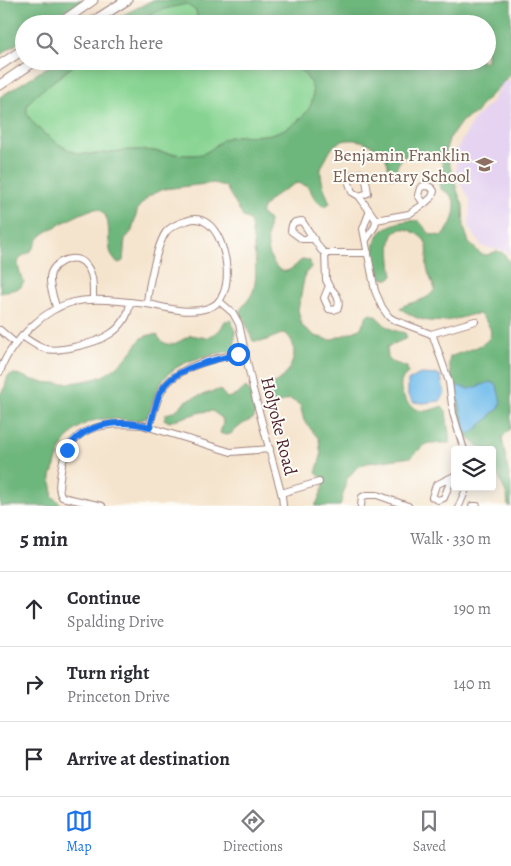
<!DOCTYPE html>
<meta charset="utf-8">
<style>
body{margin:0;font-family:Alegreya,serif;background:#f2f2f3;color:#2b2b33}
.controls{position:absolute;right:15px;bottom:15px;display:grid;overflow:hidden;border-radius:5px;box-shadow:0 2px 12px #0003}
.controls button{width:45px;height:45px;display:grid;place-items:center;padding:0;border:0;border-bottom:1px solid #e1e1e2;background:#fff;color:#2b2b33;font:25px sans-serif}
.stop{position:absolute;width:15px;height:15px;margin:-11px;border:4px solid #1a73e8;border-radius:50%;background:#fff}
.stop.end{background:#1a73e8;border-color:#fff;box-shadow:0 1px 5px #0008}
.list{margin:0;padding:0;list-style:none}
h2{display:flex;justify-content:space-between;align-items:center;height:65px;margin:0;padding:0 20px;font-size:21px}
h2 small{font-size:16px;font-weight:400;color:#7c7c81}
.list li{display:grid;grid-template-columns:32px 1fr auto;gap:15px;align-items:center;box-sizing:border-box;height:75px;padding:0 20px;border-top:1px solid #e1e1e2}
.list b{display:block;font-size:19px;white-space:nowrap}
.list p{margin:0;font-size:16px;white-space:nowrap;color:#7c7c81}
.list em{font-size:16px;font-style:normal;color:#7c7c81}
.icon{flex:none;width:28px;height:28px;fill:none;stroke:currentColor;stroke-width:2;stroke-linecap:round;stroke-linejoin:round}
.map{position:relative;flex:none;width:511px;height:506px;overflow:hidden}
.search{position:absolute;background:#fff;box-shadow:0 2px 12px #0003;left:15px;right:15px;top:15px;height:55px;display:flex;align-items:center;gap:12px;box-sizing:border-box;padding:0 18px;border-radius:28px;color:#7c7c81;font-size:19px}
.sheet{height:290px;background:#fff}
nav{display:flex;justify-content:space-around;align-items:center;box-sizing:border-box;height:70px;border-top:1px solid #e1e1e2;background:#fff;font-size:14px;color:#7c7c81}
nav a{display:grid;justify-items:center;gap:2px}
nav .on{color:#1a73e8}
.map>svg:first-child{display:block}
.built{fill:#e5d3f1}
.green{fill:#87d492;stroke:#687a5e}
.forest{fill:#6db67c;stroke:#5c6a54}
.water{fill:#72bdec;stroke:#5e6e8c}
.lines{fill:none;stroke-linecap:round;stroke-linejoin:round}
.minor-casing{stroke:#a0827c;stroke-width:8}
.highway-casing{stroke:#a0827c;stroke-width:11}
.minor{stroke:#fff;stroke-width:6}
.highway{stroke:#fff;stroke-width:9}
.route{stroke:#1a73e8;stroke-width:6}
.labels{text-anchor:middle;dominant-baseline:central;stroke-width:4;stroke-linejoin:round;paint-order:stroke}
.education-label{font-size:18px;fill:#785e54;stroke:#fdfcf7;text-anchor:end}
.street-label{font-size:18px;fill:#4a1f2b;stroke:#fdfcf7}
</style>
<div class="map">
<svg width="511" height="506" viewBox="0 0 511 506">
<rect width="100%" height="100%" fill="#fdfcf7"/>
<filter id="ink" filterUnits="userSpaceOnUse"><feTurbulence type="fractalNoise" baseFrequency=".02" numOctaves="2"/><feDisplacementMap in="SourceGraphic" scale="10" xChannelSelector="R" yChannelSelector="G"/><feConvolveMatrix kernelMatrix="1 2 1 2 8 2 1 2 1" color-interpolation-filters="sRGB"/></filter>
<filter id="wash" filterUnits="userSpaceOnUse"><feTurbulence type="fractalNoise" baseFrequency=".0096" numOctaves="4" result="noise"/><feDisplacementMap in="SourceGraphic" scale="20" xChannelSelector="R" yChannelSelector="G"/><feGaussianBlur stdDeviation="1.12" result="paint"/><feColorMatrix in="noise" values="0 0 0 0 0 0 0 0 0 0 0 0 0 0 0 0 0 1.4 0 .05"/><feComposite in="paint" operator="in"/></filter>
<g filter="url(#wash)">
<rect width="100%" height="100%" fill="#f5e4cd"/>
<path class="built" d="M511,80V255L506,251L483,247L469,227L470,199L457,178L455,152L475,118L492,102L502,83Z"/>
<g class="green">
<path d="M186,4L196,11L199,24H123L164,9Z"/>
<path d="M78,61H291C298,67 307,76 311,84C321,109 292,129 271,134C258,137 243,134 230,137C217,139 213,155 194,155C174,156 154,149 134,150C115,150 95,157 77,153C64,150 22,122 27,106C31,94 68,73 78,61Z"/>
</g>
<g class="forest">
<path d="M0,0H84L79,5L63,11L45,24H24V39L0,55Z"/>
<path d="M153,0H511V74L482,104L476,113L462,121L449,139L446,149L448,160L458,193L463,205L464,227L469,243L481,254L487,255L497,251L503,253L511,264V429L505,434L502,438L511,486V506H508L507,495L492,463V450H483L462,433L449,363L450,357C469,348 511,344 479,314C470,314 465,317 456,319C435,324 418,322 400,308C411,300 427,303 435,289C432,282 428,274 427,267C426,259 429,250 426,243C424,238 416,233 411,231C383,219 391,262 393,276L388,279H383C374,267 369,243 382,231C391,223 408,219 419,221L430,234L441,236C451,230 460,206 451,196C449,193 444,191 441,189C437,180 446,170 442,163C436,150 409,150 401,160C396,165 397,172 393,178L388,176C388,173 388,168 388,165C384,146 356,135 340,142C333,144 329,153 326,159C323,164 320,168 321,174C322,184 326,194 330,203L325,206C314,203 314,194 307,186L297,183C285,189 264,200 261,214L269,220C267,237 265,256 278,268C282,271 285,272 289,270C295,268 298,261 304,259L310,261L311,267L305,274L298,310L302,326L315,336L330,340L358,330L362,326L367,315L372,314C377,316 378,319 382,322C388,329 396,331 405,333L407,338L387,347L388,358L392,362L407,367L408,373C392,383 405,408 422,411C428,412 436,408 442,406L446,411L450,443H429L424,445L412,457L367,463L357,467L347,479L340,506H315C318,501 325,485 324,479L316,473L321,456L319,439L304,421L300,405L290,399L270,406L267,402L264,391C269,384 279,382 285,375C295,363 299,341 284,333L264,341H253L240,310C244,305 249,299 252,294C260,276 253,244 251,224L248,219L243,217L226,187L214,183L164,189L149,196L138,208L132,231L125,239L123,261L119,263C101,255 116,221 101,211C100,209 97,209 94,209C86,210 48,230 42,235C37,239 35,246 31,251C27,255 21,255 19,260C16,267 22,276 24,282L21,287L16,289L0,293V97L57,61H78C67,73 32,94 27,106C22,122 64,150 77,153C95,157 115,150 134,150C154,149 174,156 194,155C213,155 217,139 230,137C243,134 258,137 271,134C292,129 321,109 311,84C307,76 298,67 291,61H487V24H199L196,11L186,4L164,9L123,24H110L119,17Z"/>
<path d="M231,320L235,330V348L231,351C204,357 172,360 158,388C154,397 151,408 148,417C139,423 124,419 113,419C83,417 65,434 56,462C55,467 52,472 51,477C50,484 54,488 52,496L63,506H0V394L5,387L8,376C17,371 23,377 33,380C53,385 77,384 97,378C111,374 124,361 133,350C136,346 138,341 142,338C147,335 152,334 157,335C168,352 177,342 191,335L207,338L220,330L225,321Z"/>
<path d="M246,387C253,393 257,409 254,418C249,421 243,423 239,427C232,432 230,438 220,433L223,423L222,418L212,411L201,412L169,422L164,419L166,414C178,411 177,408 186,401C189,399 216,390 220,390L227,398L237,395Z"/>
</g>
<g class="water">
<path d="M420,374L440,375L445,393L440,401L423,403L413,402L408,395V381Z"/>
<path d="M491,382L497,385L501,403L499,409L492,413L489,418L470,434L466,431L455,385L469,389Z"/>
</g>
</g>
<g filter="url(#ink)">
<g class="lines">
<defs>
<g id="minor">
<path d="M361,173L366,180L368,193L359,196L352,192L349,183L352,175Z"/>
<path d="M423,186C428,186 431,186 434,191L432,197L424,204L418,195L420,188Z"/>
<path d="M359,196L376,220L375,226L366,240"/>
<path d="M369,213L363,229L375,291L382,307L389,317L394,320L431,334L433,336L449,382L453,413L464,450"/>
<path d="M376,220L409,214L424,204"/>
<path d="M313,239H302L291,231L292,225L295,222L302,221L321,250L325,253"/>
<path d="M325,253L326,280L329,286L324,298L329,309L334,310L338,308C341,298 335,293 329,286"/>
<path d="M325,253H368"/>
<path d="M219,301L233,313L239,324L253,389L282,496L283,506"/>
<path d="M56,307C54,298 49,287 50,277C52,261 76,252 86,265C94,274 93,288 93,299"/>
<path d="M0,330L15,343"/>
<path d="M431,334L475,321"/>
<path d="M22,336C30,341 37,347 46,349C55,351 65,349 74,347C99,342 127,332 130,302"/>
<path d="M0,372C6,353 18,340 32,326C60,300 82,297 119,301C130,302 142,303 153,305C171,309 190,314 208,308C238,300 228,237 207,223C200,218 193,218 186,221C179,223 171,226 166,232C157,244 148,288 147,304"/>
<path d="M149,427C153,415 156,401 162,390C178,365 218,357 246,353"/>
<path d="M452,477L444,498L438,500L432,497L436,485Z"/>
<path d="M281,493L319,482"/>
<path d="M102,506L62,497C57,489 60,480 61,471C67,425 104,422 142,425L231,452L270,449"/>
<path d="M361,506L362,497L367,495H377L408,506"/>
<path d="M459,506L467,487"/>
<path d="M472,506H477"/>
</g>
<g id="highway">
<path d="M59,24L93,0"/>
<path d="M89,24L127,0"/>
<path d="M0,65L24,49"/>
<path d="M0,85L35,61"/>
</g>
</defs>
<use href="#minor" class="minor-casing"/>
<use href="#highway" class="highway-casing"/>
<use href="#minor" class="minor"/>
<use href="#highway" class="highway"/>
</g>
</g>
<g class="lines" filter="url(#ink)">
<path class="route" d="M67,450C84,422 120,419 150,427C153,416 155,404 160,393C174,366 212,361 238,354"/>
</g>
<defs>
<symbol id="school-bare" viewBox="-9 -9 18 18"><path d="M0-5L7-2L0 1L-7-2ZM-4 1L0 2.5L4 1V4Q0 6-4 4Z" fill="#8d6e63" stroke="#fdfcf7" stroke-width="2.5" paint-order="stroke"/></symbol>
</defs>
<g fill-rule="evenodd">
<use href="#school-bare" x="472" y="152" width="25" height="25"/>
</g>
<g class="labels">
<g class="education-label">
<text x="470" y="155">Benjamin Franklin<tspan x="470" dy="21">Elementary School</tspan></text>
</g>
<g class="street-label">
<text transform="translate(279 426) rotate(76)">Holyoke Road</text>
</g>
</g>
</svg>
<div class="controls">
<button><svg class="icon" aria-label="layers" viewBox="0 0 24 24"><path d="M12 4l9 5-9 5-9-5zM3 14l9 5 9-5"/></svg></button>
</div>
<div class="stop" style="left:238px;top:354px"></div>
<div class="stop end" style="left:67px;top:450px"></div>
<div class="search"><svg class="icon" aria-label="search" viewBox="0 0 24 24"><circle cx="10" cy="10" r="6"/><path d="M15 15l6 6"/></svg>Search here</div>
</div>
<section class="sheet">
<h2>5 min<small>Walk · 330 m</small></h2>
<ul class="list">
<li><svg class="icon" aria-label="ahead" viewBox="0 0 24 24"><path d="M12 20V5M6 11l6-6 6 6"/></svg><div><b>Continue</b><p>Spalding Drive</p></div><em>190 m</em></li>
<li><svg class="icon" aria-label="right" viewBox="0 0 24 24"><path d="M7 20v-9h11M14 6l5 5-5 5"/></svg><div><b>Turn right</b><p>Princeton Drive</p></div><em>140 m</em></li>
<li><svg class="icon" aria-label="arrive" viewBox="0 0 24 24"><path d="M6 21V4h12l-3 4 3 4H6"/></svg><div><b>Arrive at destination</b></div></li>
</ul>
</section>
<nav>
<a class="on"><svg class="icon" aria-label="map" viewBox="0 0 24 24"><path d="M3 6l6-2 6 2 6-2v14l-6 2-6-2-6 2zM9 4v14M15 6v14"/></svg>Map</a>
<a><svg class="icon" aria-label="directions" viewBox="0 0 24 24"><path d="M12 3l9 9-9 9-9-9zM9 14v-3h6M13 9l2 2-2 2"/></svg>Directions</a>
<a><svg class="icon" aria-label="saved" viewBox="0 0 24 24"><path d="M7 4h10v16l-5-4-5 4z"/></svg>Saved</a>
</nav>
